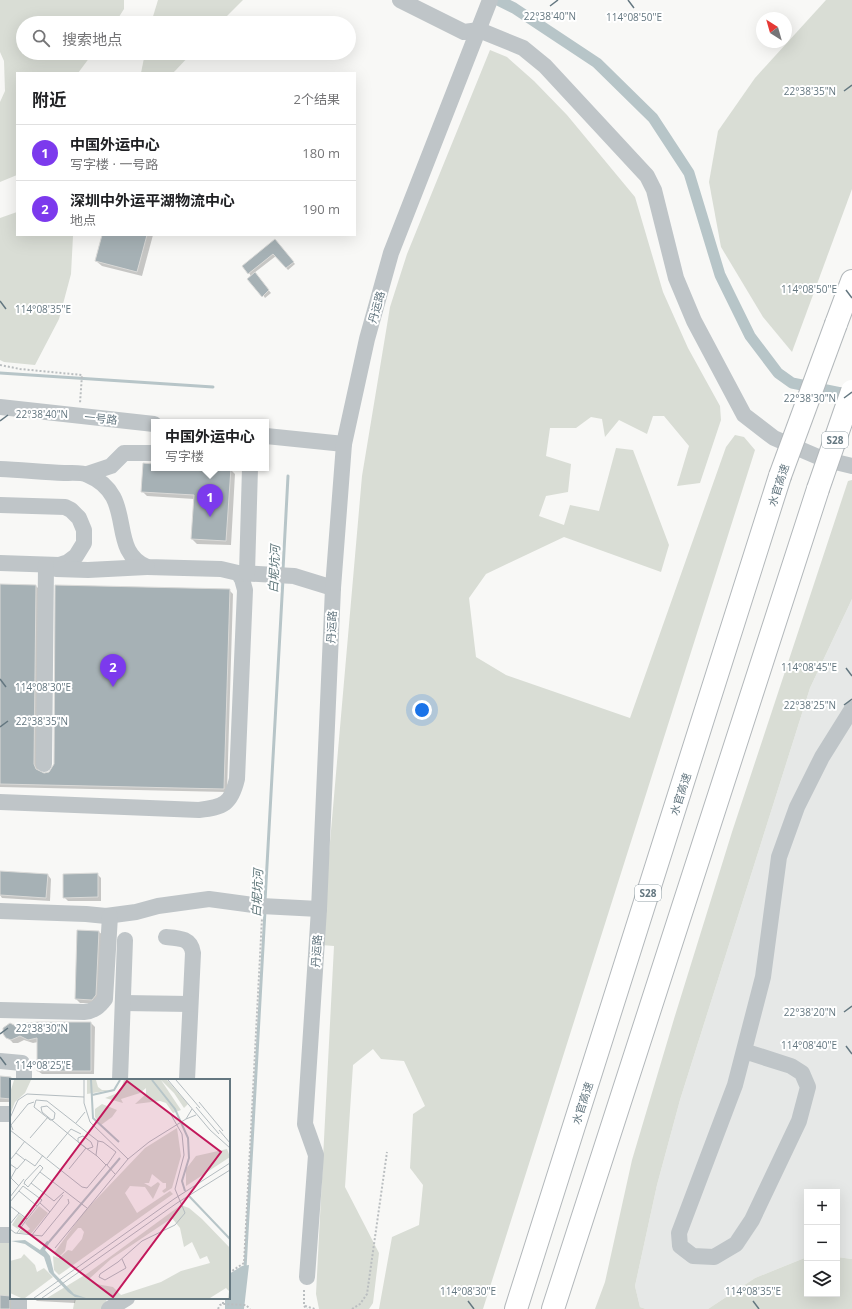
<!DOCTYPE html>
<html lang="zh">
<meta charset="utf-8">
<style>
body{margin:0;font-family:"Open Sans","Noto Sans SC",sans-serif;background:#f2f2f2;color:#202124}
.controls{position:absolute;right:12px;bottom:12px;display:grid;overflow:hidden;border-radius:0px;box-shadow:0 4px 16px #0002}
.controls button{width:36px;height:36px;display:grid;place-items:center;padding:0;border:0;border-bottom:1px solid #e0e0e0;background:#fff;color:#202124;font:20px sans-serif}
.compass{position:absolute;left:756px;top:12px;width:36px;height:36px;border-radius:50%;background:#fff;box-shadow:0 4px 16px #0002;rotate:323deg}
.you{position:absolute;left:422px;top:710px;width:14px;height:14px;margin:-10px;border:3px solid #fff;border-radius:50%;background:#1a73e8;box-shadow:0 0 0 6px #1a73e833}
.badge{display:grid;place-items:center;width:26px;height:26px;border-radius:50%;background:#7c3aed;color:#fff;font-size:13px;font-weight:700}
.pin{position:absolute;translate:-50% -33px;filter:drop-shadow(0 1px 2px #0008)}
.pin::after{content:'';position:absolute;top:21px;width:14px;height:12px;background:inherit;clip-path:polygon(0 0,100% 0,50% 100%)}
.popup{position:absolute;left:151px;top:419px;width:118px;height:52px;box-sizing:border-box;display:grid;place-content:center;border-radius:0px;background:#fff;filter:drop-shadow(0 1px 3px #0005);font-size:13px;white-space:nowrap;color:#757577}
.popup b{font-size:15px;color:#202124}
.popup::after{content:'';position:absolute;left:50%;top:100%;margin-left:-8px;border:8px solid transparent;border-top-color:#fff}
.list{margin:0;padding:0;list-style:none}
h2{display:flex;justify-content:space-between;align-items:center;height:52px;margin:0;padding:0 16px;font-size:17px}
h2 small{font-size:13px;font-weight:400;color:#757577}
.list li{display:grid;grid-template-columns:26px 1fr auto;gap:12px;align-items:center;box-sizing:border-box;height:56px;padding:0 16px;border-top:1px solid #e0e0e0}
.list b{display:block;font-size:15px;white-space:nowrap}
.list p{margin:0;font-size:13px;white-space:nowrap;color:#757577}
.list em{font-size:13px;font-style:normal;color:#757577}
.icon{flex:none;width:22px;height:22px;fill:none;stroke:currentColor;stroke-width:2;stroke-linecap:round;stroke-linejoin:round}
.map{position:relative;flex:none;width:852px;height:1309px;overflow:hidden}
.search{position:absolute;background:#fff;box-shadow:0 4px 16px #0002;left:16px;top:16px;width:340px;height:44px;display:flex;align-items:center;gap:10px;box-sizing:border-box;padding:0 14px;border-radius:22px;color:#757577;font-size:15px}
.panel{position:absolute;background:#fff;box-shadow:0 4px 16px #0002;left:16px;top:72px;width:340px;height:164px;border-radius:0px}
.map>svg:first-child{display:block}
.built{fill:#e6e8e7}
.green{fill:#d9ddd5}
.water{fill:#b7c5c8}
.shadow{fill:#0003}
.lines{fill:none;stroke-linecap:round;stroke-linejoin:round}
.stream{stroke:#b7c5c8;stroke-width:3}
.canal{stroke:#b7c5c8;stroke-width:11}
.building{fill:#a6b1b5;stroke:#dadad8}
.highway-casing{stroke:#b3b8bb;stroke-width:24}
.path{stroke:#babec0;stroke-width:2;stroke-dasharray:2 2;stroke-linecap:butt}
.minor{stroke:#bfc5c8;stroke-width:16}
.highway{stroke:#fff;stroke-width:22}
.highway-bridge-casing{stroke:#b3b8bb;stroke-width:24;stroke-linecap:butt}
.minor-bridge{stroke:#bfc5c8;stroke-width:16}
.highway-bridge{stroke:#fff;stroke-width:22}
.ticks{fill:none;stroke:#647780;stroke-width:1.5}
.labels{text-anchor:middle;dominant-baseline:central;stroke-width:4;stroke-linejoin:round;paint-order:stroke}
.shield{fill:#fff;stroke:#92a0a6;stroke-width:1}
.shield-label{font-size:10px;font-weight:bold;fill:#647780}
.street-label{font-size:11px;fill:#647780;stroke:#fff}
.water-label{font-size:12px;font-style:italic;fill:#5f767a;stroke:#fff}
.inset-river{fill:none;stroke:#b7c5c8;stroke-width:2}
.inset-road{fill:none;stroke:#b4bcc0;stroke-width:1}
.view{fill:#c2185b;fill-opacity:0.15;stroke:#c2185b;stroke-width:2}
.inset-edge{fill:none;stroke:#647780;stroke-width:2}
.ticks-label{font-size:10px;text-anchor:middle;fill:#647780;stroke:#fff;stroke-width:4;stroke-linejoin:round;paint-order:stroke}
</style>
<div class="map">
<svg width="852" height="1309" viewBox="0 0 852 1309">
<rect width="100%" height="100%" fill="#f8f8f6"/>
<path class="built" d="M852,599V1259L837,1257V1192H807V1257L755,1278L708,1309H646L640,1307L635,1286L657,1185L680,1100L810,688Z"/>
<g class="green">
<path d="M0,0H124V9L115,23H23V53H93L78,73H17V175L0,182V102L5,91L4,61L0,52Z"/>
<path d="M158,0H243L220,23H151Z"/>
<path d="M826,0H852V189L792,352L763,317L721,247L709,182L718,131L755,78Z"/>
<path d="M490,50L507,57L534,81L567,115L635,197L663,292L688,348L720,406L721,420L700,483L677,486L689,446L664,416H653L647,434L619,420L605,437L602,419L591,417L576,428H550L546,456L571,464L568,492L546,496L539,516L564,525L570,505L599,511L616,448L633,450L669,545L661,572L564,537L486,574L469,598L476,657L506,675L630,718L726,447L735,435L744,437L755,450L483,1309H379L392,1237L419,1225L423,1185L410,1168L413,1114L425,1106L404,1061L381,1059L373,1049L353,1065L345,1187L379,1253L373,1303L369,1309H319L316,1294L334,946L321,945L362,476L390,307L407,254Z"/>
<path d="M145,53H192L173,73H141Z"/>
<path d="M17,212V235L73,236L71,274L59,319L35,365L4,362L0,360V218Z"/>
<path d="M852,480V599L810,688L680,1100L657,1185L635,1286L640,1307L646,1309H595L605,1282L632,1160L674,1019L732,832L848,481Z"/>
<path d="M0,1241H11L12,1309H0Z"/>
<path d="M807,1257V1294H837V1257L852,1259V1309H708L755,1278Z"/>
<path d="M75,1298H107L105,1307L101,1309H73Z"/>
</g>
<path class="water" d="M249,1265L244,1309H225V1298H229V1274L242,1266Z"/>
<g class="shadow">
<path d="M104,235H153L142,276L102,266L96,261Z"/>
<path d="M277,243L295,264L288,270L276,256L254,273L271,293L265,298L249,273Z"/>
<path d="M154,465V468L230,469L235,474L231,545L197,544L192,539L194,499L147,496L142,491Z"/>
<path d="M0,585L36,586L40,590L38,768L39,772L43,775L50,773L229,590L233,594L227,792L0,787Z"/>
<path d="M97,874L101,878V901H68L64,897Z"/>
<path d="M48,875L51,879L50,901L2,898L0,895V876Z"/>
<path d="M99,932L103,935L99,999L95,1003H80L76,999Z"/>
<path d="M91,1023L95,1027L94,1074H42L38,1071V1042L33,1043L24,1040L18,1043H13L4,1033L20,1029Z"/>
<path d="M0,1077L13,1078L15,1080H11V1102H0Z"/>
<path d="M0,1296L10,1297L13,1300V1309H0Z"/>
<path d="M33,1298H76L75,1303L37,1301Z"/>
</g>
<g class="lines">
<g class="stream">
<path d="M0,373L213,387"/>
<path d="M283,570L288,476"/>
<path d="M265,901L283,579"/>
<path d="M245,1269L265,911"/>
</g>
<path class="canal" d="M498,0L514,8L597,63L653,118L689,173L720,275L750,336L778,373L792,383L852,395"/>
</g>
<g class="building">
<path d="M102,235H147L137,272L95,261Z"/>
<path d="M275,239L294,262L286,268L273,254L248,274L242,266Z"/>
<path d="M255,272L269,290L262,297L247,279Z"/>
<path d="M143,463L154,464V468H231L226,541L191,539L194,495L141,492Z"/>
<path d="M0,584L36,585L34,764L36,769L44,773L49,772L54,764L55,585L230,589L224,789L0,784Z"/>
<path d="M0,871L48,874L46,898L0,895Z"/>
<path d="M98,873V897L63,898V874Z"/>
<path d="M77,930L99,931L96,995L92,1000L75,999Z"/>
<path d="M38,1022H91V1071H37V1038L28,1040L20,1036L11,1040L6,1038L3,1034V1028L10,1023L20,1028L27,1023Z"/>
<path d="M0,1076L11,1077V1099L0,1098Z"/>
<path d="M0,1295L10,1296V1309H0Z"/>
</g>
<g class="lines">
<defs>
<g id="highway">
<path d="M836,324L852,281"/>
<path d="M516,1309L780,476"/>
<path d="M553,1309L818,489"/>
</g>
</defs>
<use href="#highway" class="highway-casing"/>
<g class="path">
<path d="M0,365L20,369L82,375L80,403"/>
<path d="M229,1273L244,1263L262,918"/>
<path d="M304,1290V1306L307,1309"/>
<path d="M223,1304V1298"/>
<path d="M305,1306L315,1309"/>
<path d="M218,1309L220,1305L223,1304L246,1305L250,1309"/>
<path d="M352,1309L360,1304L367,1294L387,1152"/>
</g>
<g class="minor">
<path d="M400,0L464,32L479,30L523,48L545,66L647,176L654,190L676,278L694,321L744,415L774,438L823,459L852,466"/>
<path d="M0,407L154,424"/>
<path d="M266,436L344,444"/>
<path d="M0,469C21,470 43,472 64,473C71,473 82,472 88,475C138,496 106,550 147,567L221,569L238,573L242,579L245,590L237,779C231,804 224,807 199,810L0,802"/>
<path d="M87,474L111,466L124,453H154"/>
<path d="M0,505L65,507L71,510L79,518L84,530V543L76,556L68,562L59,565L0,563"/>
<path d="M56,569L88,570L147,567"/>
<path d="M238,573L294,576L333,588"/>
<path d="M247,573L250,468"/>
<path d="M0,911L86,914L106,916L136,912L158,906L209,899L261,906L319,909"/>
<path d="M166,937C179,938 191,938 193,953L187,1080"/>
<path d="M123,1003L190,1004"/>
<path d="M0,1010L84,1012C94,1011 99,1007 105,999L110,916"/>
<path d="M744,1051L791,1066L802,1073L808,1087L799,1121L752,1220L736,1244L714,1257L693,1256L680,1246L679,1233L735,1085L763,977L779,857L797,807L822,757L852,709"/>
<path d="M0,1061L22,1063L24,1068V1080"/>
<path d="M120,1080L125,940"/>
<path d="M0,1114H11"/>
<path d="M0,1235H11"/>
<path d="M307,1277L316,1155L305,1124L319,909L333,588L344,444L367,339L391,253L490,0"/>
<path d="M19,1309V1298"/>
<path d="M109,1309L127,1298"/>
</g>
<use href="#highway" class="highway"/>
<defs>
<g id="highway-bridge">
<path d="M780,476L836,324"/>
<path d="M818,489L852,391"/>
</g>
</defs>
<use href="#highway-bridge" class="highway-bridge-casing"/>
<path class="minor-bridge" d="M44,764L46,565"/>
<use href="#highway-bridge" class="highway-bridge"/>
</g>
<path class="ticks" d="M628,0L634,8M550,6L558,0M844,91L852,85M846,290L852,298M0,301L6,309M844,398L852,392M0,421L8,415M846,668L852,676M0,679L6,687M844,705L852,699M0,727L8,721M844,1012L852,1006M0,1034L8,1028M846,1046L852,1054M0,1057L6,1065M468,1301L474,1309M753,1301L759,1309"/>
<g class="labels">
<g class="shield">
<rect x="822" y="432" width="26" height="16" rx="3"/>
<rect x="635" y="885" width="26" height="16" rx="3"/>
</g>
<g class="shield-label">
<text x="835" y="440">S28</text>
<text x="648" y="893">S28</text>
</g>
<g class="street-label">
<text transform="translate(376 307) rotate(-74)">丹运路</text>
<text transform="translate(101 418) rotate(6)">一号路</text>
<text transform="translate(778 485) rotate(-72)">水官高速</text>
<text transform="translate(331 627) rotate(-87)">丹运路</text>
<text transform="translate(680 794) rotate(-72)">水官高速</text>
<text transform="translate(316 951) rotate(-86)">丹运路</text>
<text transform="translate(582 1103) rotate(-72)">水官高速</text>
</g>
<g class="water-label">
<text transform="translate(274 569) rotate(-87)">白坭坑河</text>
<text transform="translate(257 893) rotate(-87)">白坭坑河</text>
</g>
</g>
<g transform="translate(10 1079)">
<rect width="220" height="220" fill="#f8f8f6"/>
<path d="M4,1H21L15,14L5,23L0,36V14ZM77,1H86L88,8L92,11H101L77,15ZM114,1H157L178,25L174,29L164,14L151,1L171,31L163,34L156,24L150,22L125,25L136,15V9L130,14L111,20L113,24L95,19L110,13ZM92,25L107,31L102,38L91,46L85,38V30ZM167,49L171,77L162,109L154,114L152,112L156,109V104H153L142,95L139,104H134L141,108L148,103L150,105L143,120L135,108L120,107L115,114L127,134L160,112L163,115L49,196L44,191L43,177L49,179L58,171L62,172L72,160L74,153L71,149H68L57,162L55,172L50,177L47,178L44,174L74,133L135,69ZM217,70L220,78L176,107V90L186,77ZM171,126L179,129L192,140L220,169V219H218L219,212L216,209L200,219H37L78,194ZM162,139L170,149L174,168L182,163L190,180L197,177L200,184L171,192L151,203L111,216L103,208L86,205L79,200L101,180ZM29,127L38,134L21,155L9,154L11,150L16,153L20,150L15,144ZM9,135L16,140L8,150L2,146ZM14,175L25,186L27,193L34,189L43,198L15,219H11L0,214V182L11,179Z" fill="#d9ddd5" fill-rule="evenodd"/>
<path d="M15,161L30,171L37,162L40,163L35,171L40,177L44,194L64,215L76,219L65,218L58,213L39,193L34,178L15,165L1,162Z" fill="#b7c5c8"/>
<path class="inset-river" d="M81,1L83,39L109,63M142,1L165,30L178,59L179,79L172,102L175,112M82,16L104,11L110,1M179,117L220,160M39,163L110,79"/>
<path class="inset-road" d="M74,1V24L80,43L118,80M158,1L200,51L220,69M166,1L190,29M189,23L213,52M186,28L209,55M182,30L176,40L186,36M0,39L8,21L17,15L74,18M66,44L75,33M0,51L72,108L77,109L96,86L86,76L88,62L37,22L26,21L24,28L39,40L40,41H41L44,40L45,34L37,27L31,28L32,33L38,38L67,62L76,69L77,70L83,68L81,63L73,57L68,59V63L69,64L87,77M3,51L1,46L18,25L24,23M209,51L220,64M20,59L38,38M88,62L93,63L106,73L97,86M5,75L15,62M37,79L61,50L71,55M15,80L25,87M0,81L6,74L15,81L7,90L0,85M96,85L105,95M25,87L33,76M6,90L1,99L9,107M59,90L76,69M30,93L77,129M21,104L44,122L54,113M18,108L33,89L30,86L15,102L14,105H15L18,108M9,112L27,127M0,118L14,100M0,123L13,107L32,121L17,140L0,127M30,124L40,133M0,145L9,134M0,150L5,154L32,157L59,124L58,120M7,154L17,140M22,156L53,116M45,169L118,80L139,63L176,40M112,180L116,189L95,201L89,198L90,195L108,183L132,162L165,146L175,134L165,110L174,76L172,55L160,34M24,219L164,120L220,84M32,219L167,124L220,91"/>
<path class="view" d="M117,2L211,73L103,218L9,147Z"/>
<rect width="220" height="220" class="inset-edge"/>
</g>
<g class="ticks-label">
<text x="550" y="20">22°38'40"N</text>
<text x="634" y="21">114°08'50"E</text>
<text x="810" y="95">22°38'35"N</text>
<text x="809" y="293">114°08'50"E</text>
<text x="43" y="313">114°08'35"E</text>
<text x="810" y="402">22°38'30"N</text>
<text x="42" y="418">22°38'40"N</text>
<text x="809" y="671">114°08'45"E</text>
<text x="43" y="691">114°08'30"E</text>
<text x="810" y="709">22°38'25"N</text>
<text x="42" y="725">22°38'35"N</text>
<text x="810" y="1016">22°38'20"N</text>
<text x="42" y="1032">22°38'30"N</text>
<text x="809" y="1049">114°08'40"E</text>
<text x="43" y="1069">114°08'25"E</text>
<text x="468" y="1295">114°08'30"E</text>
<text x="753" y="1295">114°08'35"E</text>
</g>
</svg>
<div class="controls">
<button>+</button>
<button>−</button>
<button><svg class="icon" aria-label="layers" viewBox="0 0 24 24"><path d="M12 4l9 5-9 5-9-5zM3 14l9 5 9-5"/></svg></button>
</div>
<svg class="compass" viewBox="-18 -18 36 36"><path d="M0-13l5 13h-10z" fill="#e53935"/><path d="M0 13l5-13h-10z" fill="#757577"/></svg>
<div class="you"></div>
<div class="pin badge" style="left:210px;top:517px">1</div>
<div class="popup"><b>中国外运中心</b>写字楼</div>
<div class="pin badge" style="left:113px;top:687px">2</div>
<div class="search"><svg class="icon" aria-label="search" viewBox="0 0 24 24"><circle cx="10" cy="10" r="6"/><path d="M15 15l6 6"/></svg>搜索地点</div>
<section class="panel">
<h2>附近<small>2个结果</small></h2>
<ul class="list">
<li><span class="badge">1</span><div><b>中国外运中心</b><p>写字楼 · 一号路</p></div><em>180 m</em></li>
<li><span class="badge">2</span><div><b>深圳中外运平湖物流中心</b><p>地点</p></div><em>190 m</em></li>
</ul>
</section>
</div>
